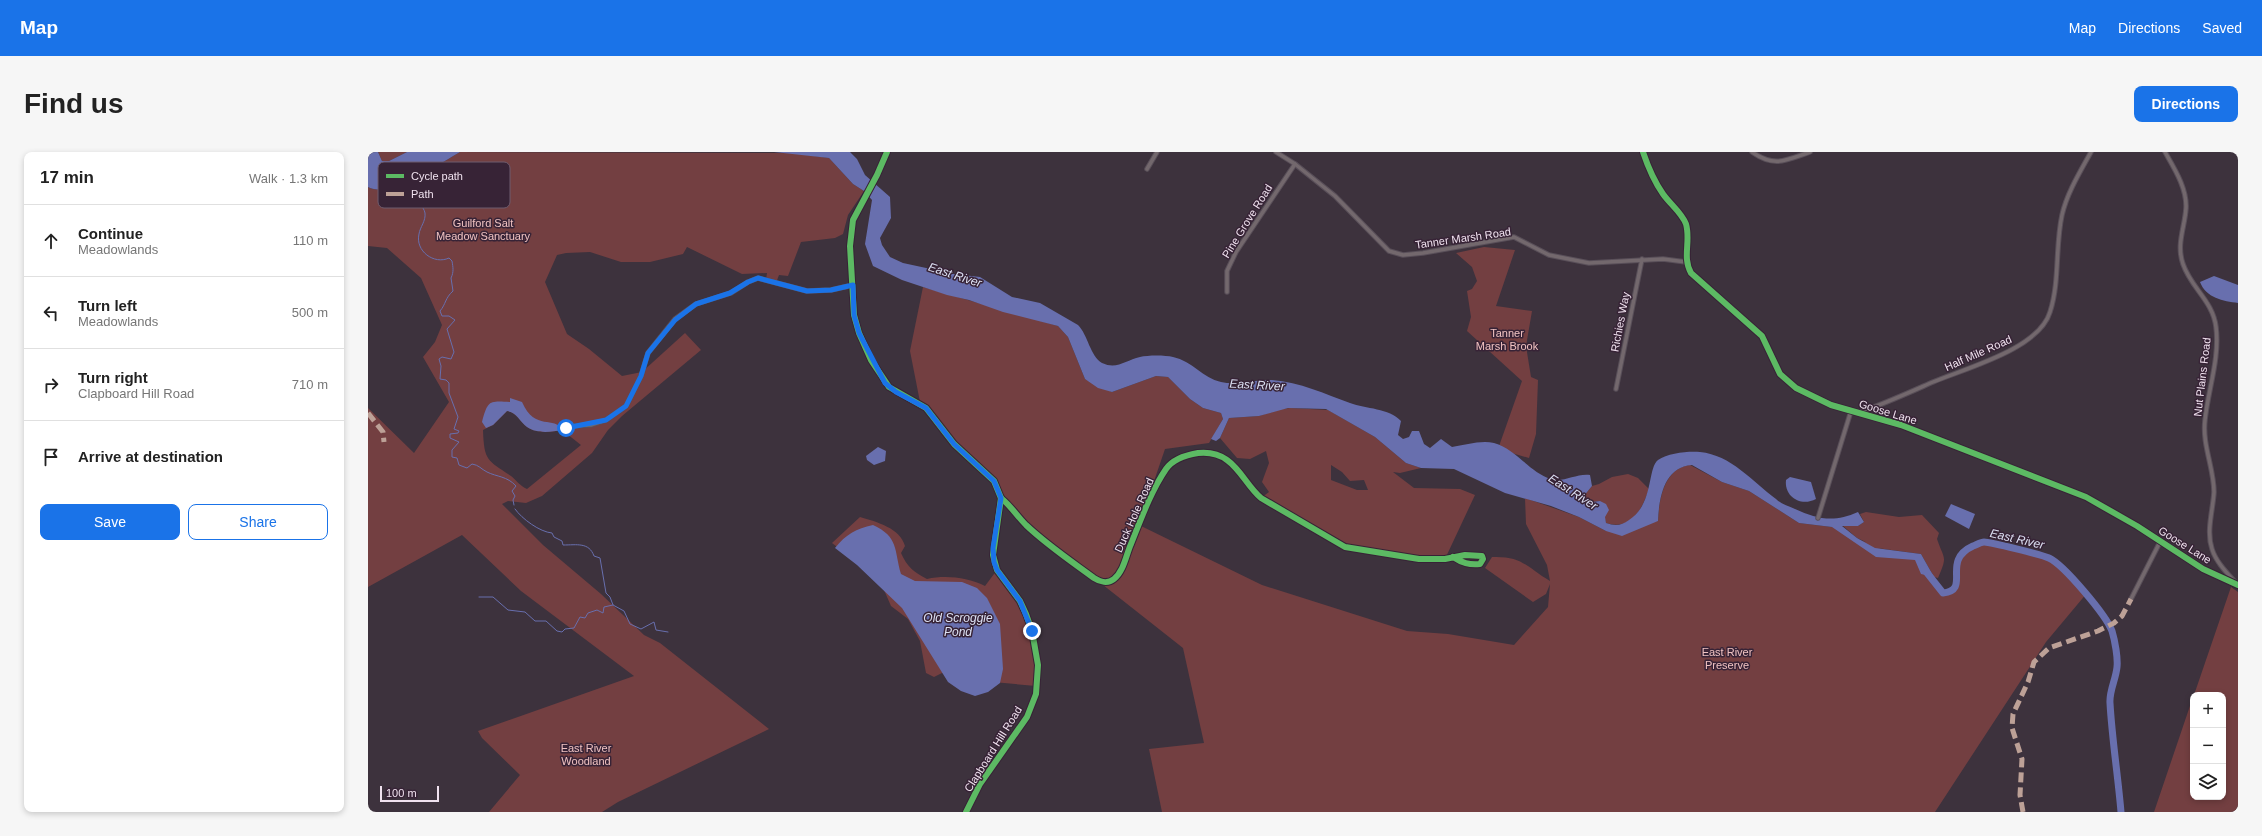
<!DOCTYPE html>
<meta charset="utf-8">
<style>
body{margin:0;font-family:Arial,sans-serif;background:#f6f6f6;color:#222}
.controls{position:absolute;right:12px;bottom:12px;display:grid;overflow:hidden;border-radius:8px;box-shadow:0 2px 6px #0003}
.controls button{width:36px;height:36px;display:grid;place-items:center;padding:0;border:0;border-bottom:1px solid #e0e0e0;background:#fff;color:#222;font:20px sans-serif}
.scale{position:absolute;left:12px;bottom:10px;width:59px;box-sizing:border-box;padding-left:4px;border:2px solid #f0e2ef;border-top:0;font-size:11px;line-height:14px;white-space:nowrap;color:#f0e2ef;-webkit-text-stroke:3px #372336;paint-order:stroke}
.stop{position:absolute;width:12px;height:12px;margin:-9px;border:3px solid #1a73e8;border-radius:50%;background:#fff}
.stop.end{background:#1a73e8;border-color:#fff;box-shadow:0 1px 4px #0008}
.list{margin:0;padding:0;list-style:none}
h2{display:flex;justify-content:space-between;align-items:center;height:52px;margin:0;padding:0 16px;font-size:17px}
h2 small{font-size:13px;font-weight:400;color:#767676}
.list li{display:grid;grid-template-columns:26px 1fr auto;gap:12px;align-items:center;box-sizing:border-box;height:72px;padding:0 16px;border-top:1px solid #e0e0e0}
.list b{display:block;font-size:15px;white-space:nowrap}
.list p{margin:0;font-size:13px;white-space:nowrap;color:#767676}
.list em{font-size:13px;font-style:normal;color:#767676}
.actions{display:flex;gap:8px;padding:12px 16px}
.actions a{flex:1;padding:9px 0;border:1px solid #1a73e8;border-radius:8px;text-align:center;font-size:14px;color:#1a73e8}
.actions .main{background:#1a73e8;color:#fff}
.icon{flex:none;width:22px;height:22px;fill:none;stroke:currentColor;stroke-width:2;stroke-linecap:round;stroke-linejoin:round}
.map{position:relative;flex:none;width:1870px;height:660px;overflow:hidden;border-radius:8px}
header{display:flex;align-items:center;gap:24px;box-sizing:border-box;height:56px;padding:0 20px;background:#1a73e8;color:#fff}
header strong{font-size:19px}
nav{display:flex;gap:22px;margin-inline-start:auto;font-size:14px}
.intro{display:flex;align-items:center;justify-content:space-between;box-sizing:border-box;height:96px;padding:0 24px}
h1{margin:0;font-size:28px}
.button{padding:10px 18px;border-radius:8px;background:#1a73e8;color:#fff;font-size:14px;font-weight:700}
main{display:flex;gap:24px;padding:0 24px}
aside{flex:1;background:#fff;border-radius:8px;box-shadow:0 2px 6px #0003}
.map>svg:first-child{display:block}
.green{fill:#733f41;fill-rule:evenodd}
.water{fill:#686fae}
.lines{fill:none;stroke-linecap:round;stroke-linejoin:round}
.stream{stroke:#686fae;stroke-width:1}
.river{stroke:#686fae;stroke-width:7}
.minor-casing{stroke:#594f59;stroke-width:5.5}
.tertiary-casing{stroke:#594f59;stroke-width:6}
.minor{stroke:#73686d;stroke-width:3.5}
.tertiary{stroke:#73686d;stroke-width:4.5}
.quiet{stroke:#bda197;stroke-width:5;stroke-dasharray:10 5;stroke-linecap:butt}
.cycleway-casing{stroke:#372336;stroke-width:8}
.cycleway{stroke:#5cba63;stroke-width:6}
.route{stroke:#1a73e8;stroke-width:5}
.labels{text-anchor:middle;dominant-baseline:central;stroke-width:3;stroke-linejoin:round;paint-order:stroke}
.street-label{font-size:11px;fill:#f0e2ef;stroke:#372336}
.park-label{font-size:11px;fill:#f0c2c1;stroke:#372336}
.water-label{font-size:12px;font-style:italic;fill:#dce0f3;stroke:#372336}
.key{fill:#372336;stroke:#6e5c6e;stroke-width:1}
.key-label{font-size:11px;fill:#f0e2ef}
</style>
<header>
<strong>Map</strong>
<nav><a>Map</a><a>Directions</a><a>Saved</a></nav>
</header>
<div class="intro"><h1>Find us</h1><a class="button">Directions</a></div>
<main>
<aside>
<h2>17 min<small>Walk · 1.3 km</small></h2>
<ul class="list">
<li><svg class="icon" aria-label="ahead" viewBox="0 0 24 24"><path d="M12 20V5M6 11l6-6 6 6"/></svg><div><b>Continue</b><p>Meadowlands</p></div><em>110 m</em></li>
<li><svg class="icon" aria-label="left" viewBox="0 0 24 24"><path d="M17 20v-9H6M10 6l-5 5 5 5"/></svg><div><b>Turn left</b><p>Meadowlands</p></div><em>500 m</em></li>
<li><svg class="icon" aria-label="right" viewBox="0 0 24 24"><path d="M7 20v-9h11M14 6l5 5-5 5"/></svg><div><b>Turn right</b><p>Clapboard Hill Road</p></div><em>710 m</em></li>
<li><svg class="icon" aria-label="arrive" viewBox="0 0 24 24"><path d="M6 21V4h12l-3 4 3 4H6"/></svg><div><b>Arrive at destination</b></div></li>
</ul>
<div class="actions"><a class="main">Save</a><a>Share</a></div>
</aside>
<div class="map">
<svg width="1870" height="660" viewBox="0 0 1870 660">
<rect width="100%" height="100%" fill="#3d323d"/>
<g class="green">
<path d="M10,0H39L21,9H14Z"/>
<path d="M92,0L424,1L461,6L485,32L496,39L480,63L475,82L467,86L433,90L420,124L411,123L408,131L398,128L399,121L374,122L319,95L315,102L282,110H253L222,100L198,101L189,103L177,130L199,182L221,197L254,224L274,220L317,181L333,198L254,264L240,278L224,301L174,344L158,351L140,349L134,352L175,393L233,442L276,483L292,491L401,577L250,650L234,660H121L152,623L114,586L110,579L266,524L153,439L94,383L0,435V256L46,301L81,250L55,205L67,190L74,173L53,126L19,96L0,94V35C19,47 73,11 92,0ZM139,259C148,260 151,268 158,274C167,282 183,280 194,278L213,293L159,337C152,334 148,328 143,324C120,308 116,310 115,278L125,273Z"/>
<path d="M1116,95L1147,98L1128,154L1164,159L1158,194L1163,225L1170,228L1168,282L1161,306L1130,297L1154,229L1099,179L1103,165L1099,139L1104,137L1109,129L1104,115L1088,101Z"/>
<path d="M555,135L690,174L700,185L717,227L744,240L788,224L800,225L822,247L835,256L853,261L855,267L841,291L797,297L771,373L894,433L1039,479L1080,482L1146,493L1180,455L1182,432L1178,442L1165,450L1117,416L1124,405C1155,404 1158,415 1182,429L1179,413L1158,372L1157,346L1211,365L1238,379L1290,369C1291,348 1296,316 1322,313L1354,330L1381,339L1431,371L1464,375L1469,373L1486,387L1498,390L1489,386L1474,373L1490,374L1496,370L1492,362L1498,360L1531,365L1554,363L1571,381L1569,387C1576,408 1580,403 1570,426L1566,425L1553,402L1509,396L1549,406L1559,416L1561,425L1575,441L1582,440L1588,435L1590,428L1587,419L1588,410L1598,397L1615,390L1681,406L1719,441L1678,490L1567,660H794L781,597L836,591L815,496L659,373L633,346L626,329L586,292L552,250L542,199Z"/>
<path d="M922,256L960,258L1007,285L1038,311L1053,316L1032,321L1025,320L1046,336L1092,337L1107,343L1077,407L1066,408L977,395L893,346L901,340L894,330L901,311L898,299L882,307L869,306L852,286L861,266L891,264L913,257ZM963,313L974,320L982,329L996,328L1000,338H989L963,328Z"/>
<path d="M1260,322L1270,326L1281,337C1274,357 1264,379 1238,371L1232,349L1217,351L1215,345L1224,334L1231,332L1244,325Z"/>
<path d="M492,365C509,370 532,376 537,394L533,401C539,415 546,420 559,427C577,423 599,425 617,434L629,418C653,457 672,486 668,534L592,527L574,521L566,525L558,521L552,489L540,467L523,454L516,438L494,414L464,391Z"/>
<path d="M1863,435L1870,440V660H1786L1825,545V645H1855V543H1826Z"/>
</g>
<g class="water">
<path d="M0,0H10L14,9H21L39,0H92C73,11 19,47 0,35Z"/>
<path d="M406,0H482L489,7L497,23L522,45L523,66L512,86L514,93L522,105L535,111L586,122L612,125L644,145L672,151L710,173C720,183 722,204 734,211C749,218 758,208 772,205C780,203 797,203 805,205C824,209 835,226 853,230C870,234 887,227 904,228C932,230 957,242 982,251C998,257 1021,256 1033,269L1030,283L1035,287L1041,285L1044,279H1051L1056,292L1062,296L1073,287L1084,295C1097,293 1113,288 1126,291C1148,297 1161,320 1183,327C1195,331 1209,321 1222,323L1224,334L1215,345L1217,351L1232,349L1238,352L1241,358L1237,365L1238,371C1247,374 1253,374 1261,368C1286,352 1279,317 1290,308C1300,301 1320,299 1332,300C1363,303 1384,329 1408,347C1413,352 1420,354 1427,357C1449,367 1466,371 1490,360L1496,370L1490,374H1474L1489,386L1507,396L1553,402L1566,425L1553,422L1547,408L1508,405L1464,375L1431,371L1381,339L1354,330L1324,313C1296,315 1291,346 1290,369L1254,384L1238,379L1211,365L1183,354L1137,341L1086,317L1053,316L1038,311L1007,285L958,257L920,256L891,264L861,266L852,286L848,289L843,287L855,267L853,261L835,256L822,247L800,225L788,224L744,240L730,236L717,227L700,185L690,174L635,160L601,148L579,143L534,128L505,114L497,92L504,48L496,39L485,32L461,6Z"/>
<path d="M1846,124L1870,133V151C1855,149 1838,146 1832,130Z"/>
<path d="M142,246L154,250C167,280 187,263 194,278C183,280 169,282 159,275C152,270 149,260 139,259L125,273L118,276L114,270C120,248 121,249 142,250Z"/>
<path d="M510,295L518,299L517,309L506,313L499,308L498,304Z"/>
<path d="M1422,325L1443,330L1448,347C1433,355 1416,345 1418,328Z"/>
<path d="M1583,352L1607,362L1601,377L1577,364Z"/>
<path d="M505,373C531,385 526,398 533,422L547,429L594,430L609,436L619,446L632,472L635,517L632,531L620,540L607,544L593,539L580,530L534,456L489,413L467,396C478,382 488,377 505,373Z"/>
</g>
<g class="lines">
<g class="stream">
<path d="M37,31C41,33 57,57 57,61C58,69 52,75 51,82C47,99 66,113 81,106L84,109C85,115 86,120 83,126L85,139C77,146 78,152 72,159L74,164H81L87,168L79,177L86,200L83,207L74,205L71,207L73,214L72,227L78,228L81,231V241L90,265L86,277L91,279L90,281L82,282V286L91,290L84,298V305L89,306L91,313L99,316L104,312C111,313 113,317 119,320C129,325 139,324 148,334L144,339L147,344L145,348L146,353"/>
<path d="M147,357C154,367 172,380 184,381L186,385L194,389L195,393C209,393 221,390 226,404L232,406L238,441L242,445L245,453L256,459L262,472L273,477L286,470L288,478L300,480"/>
<path d="M111,445H125L140,458L157,460L167,469H178L189,479L194,480L197,477L206,476L212,465L217,466L220,461L229,458L235,461L236,455L245,453"/>
</g>
<path class="river" d="M1556,417L1575,441C1604,438 1572,409 1605,394C1608,393 1613,390 1616,390C1622,390 1675,403 1681,406C1696,413 1738,463 1744,479C1747,489 1750,506 1749,515C1748,527 1741,539 1742,551C1744,587 1750,624 1753,660"/>
<defs>
<g id="minor">
<path d="M908,0L927,12L967,44L1021,99L1035,103L1055,101L1146,85L1181,103L1221,111L1295,107L1318,110"/>
<path d="M1384,0C1407,16 1418,8 1442,0"/>
<path d="M1797,0C1806,16 1819,36 1818,56C1817,75 1808,92 1815,112C1823,136 1845,149 1848,175C1852,206 1840,238 1837,268C1834,293 1846,316 1846,340C1845,358 1838,379 1844,397C1848,410 1859,421 1868,431"/>
<path d="M779,17L789,0"/>
<path d="M859,140V119L868,100L927,12"/>
<path d="M1248,237L1274,107"/>
<path d="M1490,261C1516,252 1540,241 1565,230C1598,216 1671,197 1682,160C1692,129 1687,95 1694,63C1699,41 1712,20 1723,0"/>
<path d="M197,278L202,274L223,273L238,268L258,254L273,224L280,201L307,167L328,152L363,141L380,130L390,126L439,139L463,138L485,133"/>
<path d="M633,346C643,354 649,364 658,373C679,393 703,409 726,426C732,430 740,432 746,427C756,419 758,403 763,392C773,367 783,339 798,317C805,307 818,303 830,301C840,300 851,302 859,308C873,318 880,335 893,346L977,395L1051,407H1077L1097,403L1114,404L1115,407L1112,412C1101,413 1094,411 1085,405"/>
<path d="M1450,366L1483,259"/>
<path d="M1763,447L1792,390"/>
</g>
<g id="tertiary">
<path d="M519,0L509,23L485,68L482,94L486,163L491,181L503,208L521,235L558,256L586,292L626,329L633,346L625,403L629,418L652,449L658,462L664,479L670,513L668,542L659,565L612,632L598,660"/>
<path d="M1275,0C1280,15 1286,29 1295,42C1302,52 1314,61 1318,72C1323,89 1314,105 1323,121L1394,184L1412,222L1428,236L1463,253L1533,273L1718,345L1769,374L1835,417L1870,433"/>
</g>
</defs>
<use href="#minor" class="minor-casing"/>
<use href="#tertiary" class="tertiary-casing"/>
<use href="#minor" class="minor"/>
<use href="#tertiary" class="tertiary"/>
<g class="quiet">
<path d="M0,261L15,280L16,290"/>
<path d="M1655,660L1652,643L1654,607L1644,576L1645,562L1660,530L1666,510L1681,496L1730,479L1746,471L1754,464L1763,447"/>
</g>
<defs>
<g id="cycleway">
<path d="M519,0L509,23L485,68L482,94L486,163L491,181L503,208L521,235L558,256L586,292L626,329L633,346L625,403L629,418L652,449L658,462L664,479L670,513L668,542L659,565L612,632L598,660"/>
<path d="M1275,0C1280,15 1286,29 1295,42C1302,52 1314,61 1318,72C1323,89 1314,105 1323,121L1394,184L1412,222L1428,236L1463,253L1533,273L1718,345L1769,374L1835,417L1870,433"/>
<path d="M633,346C643,354 649,364 658,373C679,393 703,409 726,426C732,430 740,432 746,427C756,419 758,403 763,392C773,367 783,339 798,317C805,307 818,303 830,301C840,300 851,302 859,308C873,318 880,335 893,346L977,395L1051,407H1077L1097,403L1114,404L1115,407L1112,412C1101,413 1094,411 1085,405"/>
</g>
</defs>
<use href="#cycleway" class="cycleway-casing"/>
<use href="#cycleway" class="cycleway"/>
</g>
<g class="lines">
<path class="route" d="M198,276L238,268L258,254L273,224L280,201L307,168L328,152L362,141L380,130L390,126L439,139L463,138L485,133L486,163L491,181L517,231L528,240L558,256L586,292L626,329L633,346L625,396L626,410L629,418L652,449L664,479"/>
</g>
<g class="labels">
<g class="street-label">
<text transform="translate(879 69) rotate(-58)">Pine Grove Road</text>
<text transform="translate(1095 86) rotate(-8)">Tanner Marsh Road</text>
<text transform="translate(1252 170) rotate(-79)">Richies Way</text>
<text transform="translate(1610 201) rotate(-24)">Half Mile Road</text>
<text transform="translate(1834 225) rotate(-83)">Nut Plains Road</text>
<text transform="translate(1520 260) rotate(17)">Goose Lane</text>
<text transform="translate(766 363) rotate(-66)">Duck Hole Road</text>
<text transform="translate(1817 393) rotate(32)">Goose Lane</text>
<text transform="translate(625 597) rotate(-58)">Clapboard Hill Road</text>
</g>
<g class="park-label">
<text x="115" y="71">Guilford Salt<tspan x="115" dy="13">Meadow Sanctuary</tspan></text>
<text x="1139" y="181">Tanner<tspan x="1139" dy="13">Marsh Brook</tspan></text>
<text x="1359" y="500">East River<tspan x="1359" dy="13">Preserve</tspan></text>
<text x="218" y="596">East River<tspan x="218" dy="13">Woodland</tspan></text>
</g>
<g class="water-label">
<text transform="translate(587 123) rotate(18)">East River</text>
<text transform="translate(889 233) rotate(3)">East River</text>
<text transform="translate(1205 340) rotate(33)">East River</text>
<text transform="translate(1649 387) rotate(13)">East River</text>
<text x="590" y="466">Old Scroggie<tspan x="590" dy="14">Pond</tspan></text>
</g>
</g>
<rect x="10" y="10" width="132" height="46" rx="6" class="key"/>
<rect x="18" y="22" width="18" height="4" fill="#5cba63"/>
<rect x="18" y="40" width="18" height="4" fill="#bda197"/>
<g class="key-label">
<text x="43" y="28">Cycle path</text>
<text x="43" y="46">Path</text>
</g>
</svg>
<div class="controls">
<button>+</button>
<button>−</button>
<button><svg class="icon" aria-label="layers" viewBox="0 0 24 24"><path d="M12 4l9 5-9 5-9-5zM3 14l9 5 9-5"/></svg></button>
</div>
<div class="scale">100 m</div>
<div class="stop" style="left:198px;top:276px"></div>
<div class="stop end" style="left:664px;top:479px"></div>
</div>
</main>
